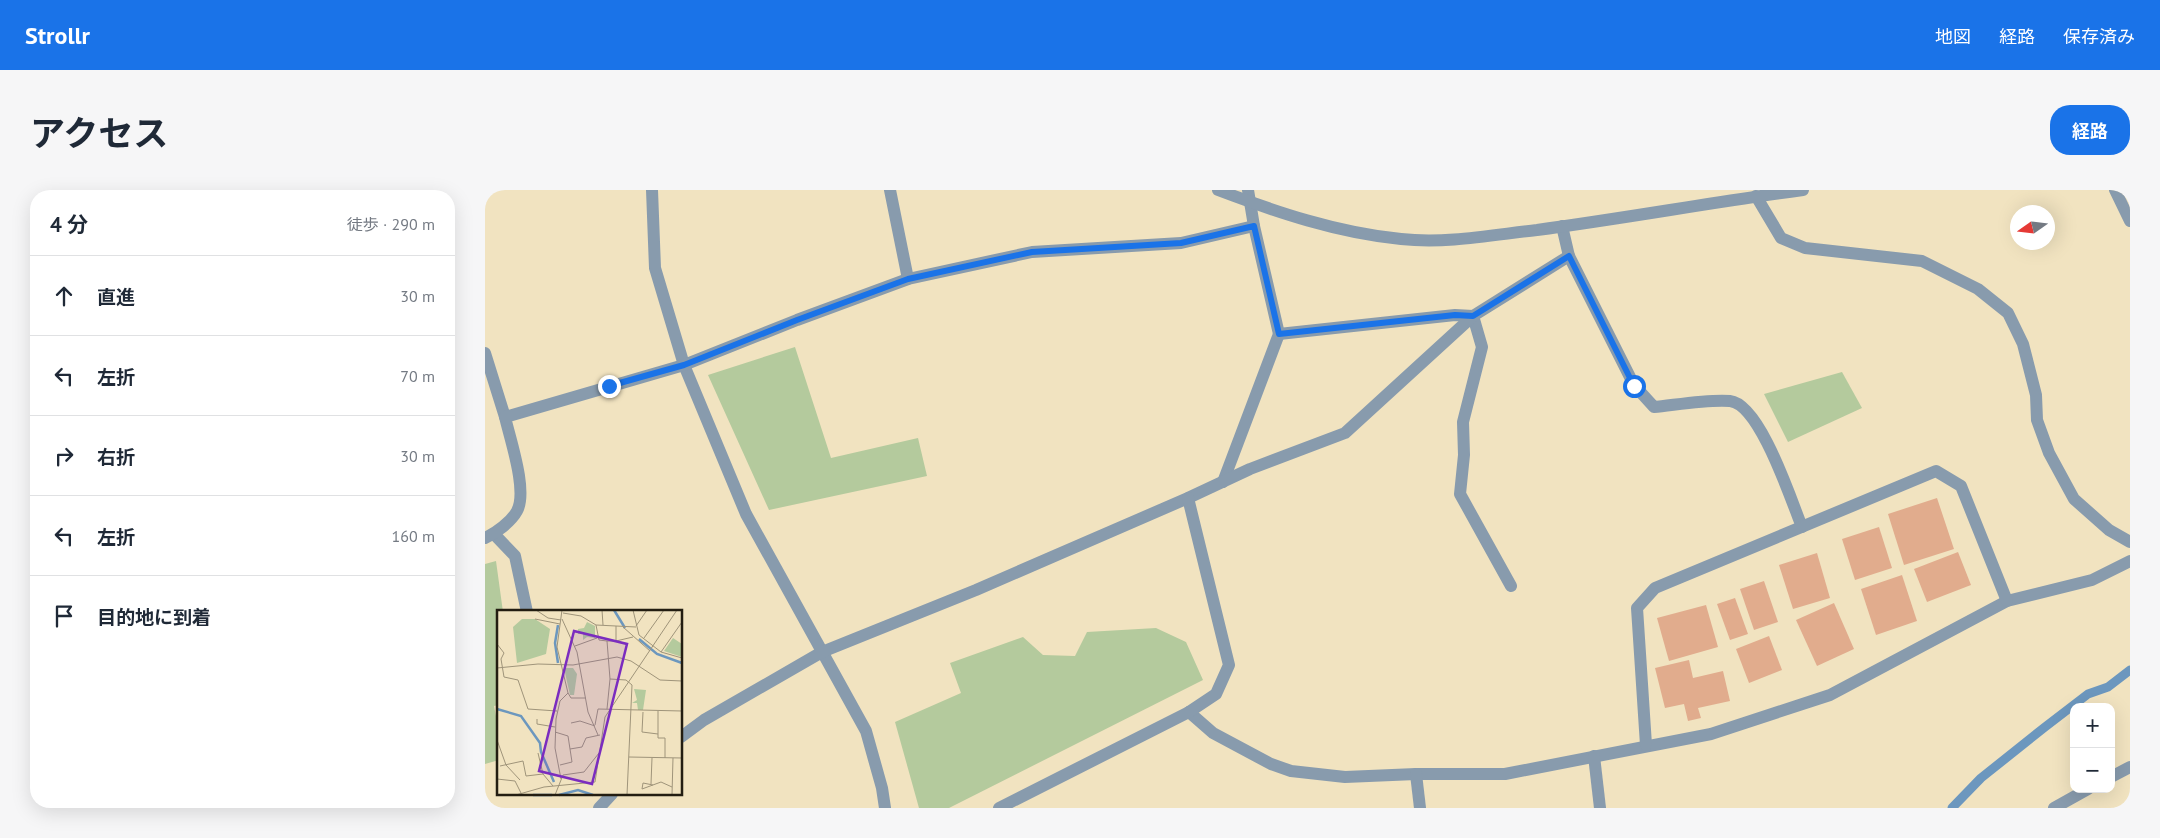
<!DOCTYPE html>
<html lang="ja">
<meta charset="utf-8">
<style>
body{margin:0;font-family:"PT Sans","Noto Sans JP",sans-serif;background:#f6f6f7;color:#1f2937}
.controls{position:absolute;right:15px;bottom:15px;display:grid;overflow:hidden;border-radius:10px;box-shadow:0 5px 20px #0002}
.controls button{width:45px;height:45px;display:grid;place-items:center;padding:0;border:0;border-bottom:1px solid #e0e1e3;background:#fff;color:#1f2937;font:25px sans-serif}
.compass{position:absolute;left:1525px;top:15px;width:45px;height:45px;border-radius:50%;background:#fff;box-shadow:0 5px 20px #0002;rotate:256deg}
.stop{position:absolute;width:15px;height:15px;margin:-11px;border:4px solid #1a73e8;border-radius:50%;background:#fff}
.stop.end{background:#1a73e8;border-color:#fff;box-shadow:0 1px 5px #0008}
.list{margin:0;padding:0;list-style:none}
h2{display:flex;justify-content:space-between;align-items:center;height:65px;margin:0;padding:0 20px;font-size:21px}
h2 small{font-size:16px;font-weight:400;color:#747a83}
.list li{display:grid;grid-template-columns:32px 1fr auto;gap:15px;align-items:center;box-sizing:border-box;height:80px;padding:0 20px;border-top:1px solid #e0e1e3}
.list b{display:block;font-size:19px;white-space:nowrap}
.list em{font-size:16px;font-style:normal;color:#747a83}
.icon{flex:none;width:28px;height:28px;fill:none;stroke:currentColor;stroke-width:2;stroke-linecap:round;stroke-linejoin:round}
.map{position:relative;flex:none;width:1645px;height:618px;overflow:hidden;border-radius:20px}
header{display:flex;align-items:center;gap:30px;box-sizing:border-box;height:70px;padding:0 25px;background:#1a73e8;color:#fff}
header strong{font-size:24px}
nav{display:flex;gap:28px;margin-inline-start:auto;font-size:18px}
.intro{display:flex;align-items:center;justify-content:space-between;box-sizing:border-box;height:120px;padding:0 30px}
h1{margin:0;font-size:35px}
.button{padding:12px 22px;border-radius:20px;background:#1a73e8;color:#fff;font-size:18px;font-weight:700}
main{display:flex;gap:30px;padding:0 30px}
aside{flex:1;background:#fff;border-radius:20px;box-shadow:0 5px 20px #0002}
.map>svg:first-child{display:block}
.green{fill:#b4ca9d}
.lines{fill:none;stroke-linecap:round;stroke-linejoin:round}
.stream{stroke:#6c97be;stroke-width:9}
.building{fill:#e1ac8d}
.minor{stroke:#889bad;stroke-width:12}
.tertiary{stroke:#889bad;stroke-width:12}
.route{stroke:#1a73e8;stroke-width:6}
.inset-river{fill:none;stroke:#6c97be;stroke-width:2.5}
.inset-road{fill:none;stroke:#9f947a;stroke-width:1}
.view{fill:#7b2cbf;fill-opacity:0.15;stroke:#7b2cbf;stroke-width:2.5}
.inset-edge{fill:none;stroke:#231d11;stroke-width:2.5}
</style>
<header>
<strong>Strollr</strong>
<nav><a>地図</a><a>経路</a><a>保存済み</a></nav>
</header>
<div class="intro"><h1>アクセス</h1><a class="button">経路</a></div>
<main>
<aside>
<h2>4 分<small>徒歩 · 290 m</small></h2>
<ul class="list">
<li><svg class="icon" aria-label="ahead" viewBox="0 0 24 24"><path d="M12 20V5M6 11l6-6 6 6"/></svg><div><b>直進</b></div><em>30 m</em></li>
<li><svg class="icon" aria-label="left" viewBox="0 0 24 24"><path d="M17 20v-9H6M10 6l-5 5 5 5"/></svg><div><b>左折</b></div><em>70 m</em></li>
<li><svg class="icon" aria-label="right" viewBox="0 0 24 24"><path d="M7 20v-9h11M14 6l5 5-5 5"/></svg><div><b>右折</b></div><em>30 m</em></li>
<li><svg class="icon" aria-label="left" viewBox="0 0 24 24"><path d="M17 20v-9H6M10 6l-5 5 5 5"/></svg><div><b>左折</b></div><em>160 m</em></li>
<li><svg class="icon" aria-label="arrive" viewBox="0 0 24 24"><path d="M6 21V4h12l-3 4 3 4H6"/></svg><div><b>目的地に到着</b></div></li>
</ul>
</aside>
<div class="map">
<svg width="1645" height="618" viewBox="0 0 1645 618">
<rect width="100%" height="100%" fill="#f1e3c0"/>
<g class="green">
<path d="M310,157L346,268L433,248L442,286L284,320L223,185Z"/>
<path d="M1357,182L1377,218L1303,252L1279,204Z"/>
<path d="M11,371L18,422H14V515L9,516L14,541V570L0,574V374Z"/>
<path d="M671,438L701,452L718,490L464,618H434L410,532L476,503L465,473L538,447L558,465L590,466L602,442Z"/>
</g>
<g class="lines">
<path class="stream" d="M1467,618L1496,588L1560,537L1603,504L1623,497L1645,480"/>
</g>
<g class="building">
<path d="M1452,308L1469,359L1419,375L1403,324Z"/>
<path d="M1394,337L1407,378L1370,390L1357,349Z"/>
<path d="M1473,362L1486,395L1442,412L1429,379Z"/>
<path d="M1332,363L1345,408L1308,419L1294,375Z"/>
<path d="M1417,385L1432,431L1391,445L1376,399Z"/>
<path d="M1279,391L1293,432L1269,440L1255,399Z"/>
<path d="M1250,408L1263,444L1245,450L1232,414Z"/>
<path d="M1349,413L1369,459L1332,476L1311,430Z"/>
<path d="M1221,415L1233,457L1184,471L1172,428Z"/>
<path d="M1284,446L1297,480L1264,493L1251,459Z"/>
<path d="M1204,470L1208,488L1238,481L1245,511L1213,518L1216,528L1203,531L1199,514L1180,518L1170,478Z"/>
</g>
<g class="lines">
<g class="minor">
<path d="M167,0L170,78L199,175L261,324L381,541L397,598L400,618"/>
<path d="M405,0L423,89"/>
<path d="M763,0L769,36L794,144L970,125L988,126"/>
<path d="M1271,6L1296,48L1320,58L1437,71L1493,99L1523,123L1538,154L1551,205L1552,230L1564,263L1589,309L1624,340L1645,352"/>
<path d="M1077,36L1084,66L1149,195L1169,217C1190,215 1224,209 1245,211C1275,214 1306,310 1317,337"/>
<path d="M988,126L997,157L978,232L979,265L975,304L1026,396"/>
<path d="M0,163L20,227"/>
<path d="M738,292L794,144"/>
<path d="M9,344L30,366L42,422"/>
<path d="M0,348C11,343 26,332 32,321C43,301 25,249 20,227L199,175L312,130L423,89L547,62L696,53L769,36"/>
<path d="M704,522L728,543L786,574L806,581L860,587L931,584H1020L1226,544L1345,505L1522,411L1607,390L1645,371"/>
<path d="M196,547L219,530L337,462L491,400L703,308L765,279L860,243L988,126L1084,66"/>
<path d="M1161,555L1152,418L1170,398L1451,281L1476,296L1522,411"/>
<path d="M1109,566L1115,618"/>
<path d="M931,584L935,618"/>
<path d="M1626,587L1645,577"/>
<path d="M114,618L127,604"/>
<path d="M514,618L704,522L731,504L744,475L703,308"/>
<path d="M1569,618L1603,599"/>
</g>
<g class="tertiary">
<path d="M733,0C791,22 853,43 916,49C961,54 1007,45 1052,40C1141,28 1229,12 1318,0"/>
<path d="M1630,0L1645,31"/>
</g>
</g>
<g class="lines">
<path class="route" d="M124,196L199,175L312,130L423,89L547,62L696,53L769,36L794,144L970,125L988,126L1084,66L1149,196"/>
</g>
<g transform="translate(12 420)">
<rect width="185" height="185" fill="#f1e3c0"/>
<path d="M25,9H38L53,19L49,44L20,53L16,17ZM90,12L98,16V28L90,27L86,30V24H81V19L87,18ZM176,28L185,34V47L167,41ZM67,58H76L80,64L77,85H73ZM137,79L149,80L146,100H141L140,93H135L140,90Z" fill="#b4ca9d"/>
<path class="inset-river" d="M117,0L128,18M61,15L58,33L61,53M142,29L160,44L185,53M0,99L24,106L43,133L44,142L57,172M36,185H55M62,185L81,180L96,185"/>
<path class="inset-road" d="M39,0L51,8L64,10M65,0L60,37L71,83L74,88H89M105,0L106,15M136,0L142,25L164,42L185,48M66,3L84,6L99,15L139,17M38,9L63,14M65,9L80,42L91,102L101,125M99,15L102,30L110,31L113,69L110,99M139,16L150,0M126,17L153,41M147,28L167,0M110,31H119V16M119,31L136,27M0,34L7,43L4,49L7,67L21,70L31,99L60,101M78,36L100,28M164,42L185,12M0,58L41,54L76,55L120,47L134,51L163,70L185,71M113,69L129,70L135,75L130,185M161,101V128H168V148M146,102L145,122L161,124M40,109V114L58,117M74,113L83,111L98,116M98,115L101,99L185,101M58,122L71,126L75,152L63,155M0,130L9,155L23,170M73,139L85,137L89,128L103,125M41,143L46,164M132,147L185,148M3,156L26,151L29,166L46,164L56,176M0,169L18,171L24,183M64,169L58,138L59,109L63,91L71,83M154,174L155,148M156,175L146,173L145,179L164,172L175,177M19,185L47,177L98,172L108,107L180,0M58,185L66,165L87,162L102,143M175,185L176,148"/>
<path class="view" d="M77,21L130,34L95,174L42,161Z"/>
<rect width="185" height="185" class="inset-edge"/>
</g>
</svg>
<div class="controls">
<button>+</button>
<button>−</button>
</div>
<svg class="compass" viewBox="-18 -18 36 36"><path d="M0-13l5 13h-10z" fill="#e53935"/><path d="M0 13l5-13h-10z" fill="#747a83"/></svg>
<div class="stop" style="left:1149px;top:196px"></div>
<div class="stop end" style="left:124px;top:196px"></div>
</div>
</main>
